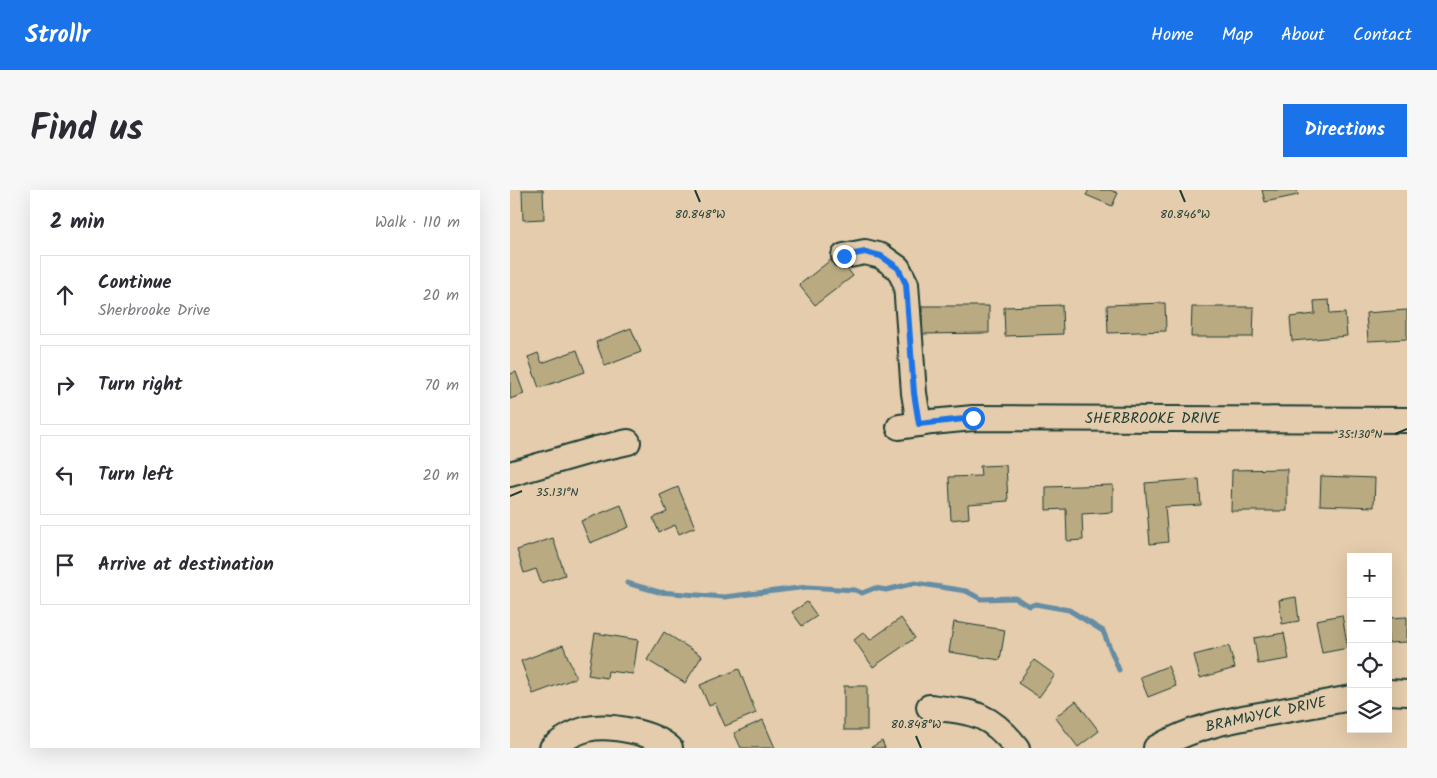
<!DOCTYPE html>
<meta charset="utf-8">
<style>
body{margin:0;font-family:Kalam,sans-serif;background:#f7f7f7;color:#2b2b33}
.controls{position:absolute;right:15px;bottom:15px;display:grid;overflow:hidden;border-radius:0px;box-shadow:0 5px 20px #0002}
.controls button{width:45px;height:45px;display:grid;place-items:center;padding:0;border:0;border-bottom:1px solid #e1e1e2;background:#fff;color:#2b2b33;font:25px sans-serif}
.stop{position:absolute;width:15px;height:15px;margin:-11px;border:4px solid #1a73e8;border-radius:50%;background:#fff}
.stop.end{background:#1a73e8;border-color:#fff;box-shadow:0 1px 5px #0008}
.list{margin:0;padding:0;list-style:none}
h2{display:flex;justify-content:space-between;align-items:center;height:65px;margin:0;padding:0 20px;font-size:21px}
h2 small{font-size:16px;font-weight:400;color:#7c7c81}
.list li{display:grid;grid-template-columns:32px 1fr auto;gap:15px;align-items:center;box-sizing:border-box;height:80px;margin:0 10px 10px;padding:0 10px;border:1px solid #e1e1e2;border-radius:0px}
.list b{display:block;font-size:19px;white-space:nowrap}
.list p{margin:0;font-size:16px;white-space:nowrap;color:#7c7c81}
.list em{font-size:16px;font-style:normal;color:#7c7c81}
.icon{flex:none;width:28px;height:28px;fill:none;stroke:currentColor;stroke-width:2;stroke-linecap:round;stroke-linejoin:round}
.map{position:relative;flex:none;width:897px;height:558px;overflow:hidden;border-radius:0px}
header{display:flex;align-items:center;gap:30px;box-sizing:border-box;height:70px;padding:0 25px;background:#1a73e8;color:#fff}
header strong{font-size:24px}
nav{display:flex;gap:28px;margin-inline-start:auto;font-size:18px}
.intro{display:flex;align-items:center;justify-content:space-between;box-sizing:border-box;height:120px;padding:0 30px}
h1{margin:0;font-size:35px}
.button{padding:12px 22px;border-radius:0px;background:#1a73e8;color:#fff;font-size:18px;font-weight:700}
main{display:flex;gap:30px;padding:0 30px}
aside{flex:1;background:#fff;border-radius:0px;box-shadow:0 5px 20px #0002}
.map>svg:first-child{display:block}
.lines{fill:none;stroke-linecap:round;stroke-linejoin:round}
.stream{stroke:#658da4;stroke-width:5}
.building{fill:#b9aa82;stroke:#1f3d34}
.minor-casing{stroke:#1f3d34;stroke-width:28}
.minor{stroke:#e4ccac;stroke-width:24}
.route{stroke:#1a73e8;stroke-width:6}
.ticks{fill:none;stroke:#1f3d34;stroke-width:2}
.labels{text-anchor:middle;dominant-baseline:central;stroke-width:4;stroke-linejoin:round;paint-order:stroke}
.street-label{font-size:15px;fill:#1f3d34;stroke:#e4ccac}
.ticks-label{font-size:12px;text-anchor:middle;fill:#1f3d34;stroke:#e4ccac;stroke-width:4;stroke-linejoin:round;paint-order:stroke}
</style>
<header>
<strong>Strollr</strong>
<nav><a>Home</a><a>Map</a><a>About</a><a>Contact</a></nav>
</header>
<div class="intro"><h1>Find us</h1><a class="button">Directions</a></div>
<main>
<aside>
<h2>2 min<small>Walk · 110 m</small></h2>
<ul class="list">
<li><svg class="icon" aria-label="ahead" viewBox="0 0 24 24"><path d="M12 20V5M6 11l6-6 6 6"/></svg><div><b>Continue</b><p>Sherbrooke Drive</p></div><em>20 m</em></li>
<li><svg class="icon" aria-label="right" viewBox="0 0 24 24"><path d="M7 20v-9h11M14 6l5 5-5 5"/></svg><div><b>Turn right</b></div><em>70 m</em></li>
<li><svg class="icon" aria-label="left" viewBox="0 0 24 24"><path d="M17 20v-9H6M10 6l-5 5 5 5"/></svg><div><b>Turn left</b></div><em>20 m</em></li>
<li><svg class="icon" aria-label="arrive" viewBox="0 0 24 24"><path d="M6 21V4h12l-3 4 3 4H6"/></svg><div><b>Arrive at destination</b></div></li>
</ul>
</aside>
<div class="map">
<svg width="897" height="558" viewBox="0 0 897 558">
<rect width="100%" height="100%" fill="#e4ccac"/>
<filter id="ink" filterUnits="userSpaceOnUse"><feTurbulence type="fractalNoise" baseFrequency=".02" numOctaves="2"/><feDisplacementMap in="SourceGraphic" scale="10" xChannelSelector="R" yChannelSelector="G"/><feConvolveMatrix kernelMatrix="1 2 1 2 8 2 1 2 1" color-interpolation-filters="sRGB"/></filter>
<g filter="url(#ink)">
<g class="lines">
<path class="stream" d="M117,393L149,402L214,407L297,397L345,400L352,403L365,398L376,400L405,393L456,401L471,409L505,408L520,416L525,414L559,420L593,441L609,480"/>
</g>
<g class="building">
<path d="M12,0H33L34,29L13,30Z"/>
<path d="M579,0H600L608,3L602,16L576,5Z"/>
<path d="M752,0H787L788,5L755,12Z"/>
<path d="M327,65L343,86L305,115L289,95Z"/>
<path d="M819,110L820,124L835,123L837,146L782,151L780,127L805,124L804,111Z"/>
<path d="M655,113L656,141L598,143L597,115Z"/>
<path d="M552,115L553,144L495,146L494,117Z"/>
<path d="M412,116H479V143L412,144Z"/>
<path d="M682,117H744L743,147H681Z"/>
<path d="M897,120V149L858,151L856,123Z"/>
<path d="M121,138L131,162L95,176L86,152Z"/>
<path d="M67,160L75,182L29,198L18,167L28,163L32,173Z"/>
<path d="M6,182L14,204L0,209V184Z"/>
<path d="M496,275L498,311L458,314L459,328L441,330L439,287L471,286L470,276Z"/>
<path d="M777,279V321H721L722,280Z"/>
<path d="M811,286L865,288L864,317L810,315Z"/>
<path d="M689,289L691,315L655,317L658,352L640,354L635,293Z"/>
<path d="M603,295V322L572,324L573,350L557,351L556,319L536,320V297Z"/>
<path d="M168,297L185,337L169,344L165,335L149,342L143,328L157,322L150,305Z"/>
<path d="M111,315L119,337L80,353L71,331Z"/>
<path d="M43,348L55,385L31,393L26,379L14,383L7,360Z"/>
<path d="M786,407L789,431L772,434L769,410Z"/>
<path d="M297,412L307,426L292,436L282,422Z"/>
<path d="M832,425L838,458L812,463L806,430Z"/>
<path d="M897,427V452L878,453V428Z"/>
<path d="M391,428L405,448L363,477L344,450L354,442L360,450Z"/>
<path d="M444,432L495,440L490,470L439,462Z"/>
<path d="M154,442L192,466L175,493L137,470Z"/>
<path d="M85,443L128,450L123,484L98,481L97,488L78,485Z"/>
<path d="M774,443L779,469L748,474L744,448Z"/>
<path d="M53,455L66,488L23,504L11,471Z"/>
<path d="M719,456L725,478L690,488L684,465Z"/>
<path d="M524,470L545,485L529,507L508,493Z"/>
<path d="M658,476L666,496L638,507L630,487Z"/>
<path d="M229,479L246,523L215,536L205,513L199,516L190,495Z"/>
<rect x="334" y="496" width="23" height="44"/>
<path d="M566,511L589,541L568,557L545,527Z"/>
<path d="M253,530L265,558H231L224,543Z"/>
<path d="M372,551L375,558H360Z"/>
</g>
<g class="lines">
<defs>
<g id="minor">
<path d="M334,66L355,62L371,66L388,78L396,94L404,203L409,234"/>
<path d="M389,237L422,232L463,228L897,230"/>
<path d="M0,284L87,259L118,252"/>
<path d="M878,502L897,503"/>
<path d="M419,517C462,522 479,522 507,558"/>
<path d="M42,558C52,550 65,542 77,539C99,534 143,542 160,558"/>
<path d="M646,558C683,537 719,530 760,523C787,518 814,513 841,508"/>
</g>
</defs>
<use href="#minor" class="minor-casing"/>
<use href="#minor" class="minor"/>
</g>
</g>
<g class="lines" filter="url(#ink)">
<path class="route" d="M334,66L355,62L371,66L388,78L396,94L404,203L409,234L463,228"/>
</g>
<path class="ticks" d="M185,0L190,12M670,0L675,12M885,244L897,239M0,306L12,301M406,546L411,558"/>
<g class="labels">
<g class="street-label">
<text x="643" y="229">SHERBROOKE DRIVE</text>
<text transform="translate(756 525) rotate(-12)">BRAMWYCK DRIVE</text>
</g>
</g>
<g class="ticks-label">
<text x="190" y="28">80.848°W</text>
<text x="675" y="28">80.846°W</text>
<text x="850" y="248">35.130°N</text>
<text x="47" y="306">35.131°N</text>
<text x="406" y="538">80.848°W</text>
</g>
</svg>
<div class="controls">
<button>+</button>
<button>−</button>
<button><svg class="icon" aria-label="locate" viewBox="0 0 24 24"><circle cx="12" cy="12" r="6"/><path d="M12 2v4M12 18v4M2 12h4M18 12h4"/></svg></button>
<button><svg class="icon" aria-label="layers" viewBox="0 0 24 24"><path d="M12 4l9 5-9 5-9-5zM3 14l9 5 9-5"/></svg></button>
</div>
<div class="stop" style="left:463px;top:228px"></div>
<div class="stop end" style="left:334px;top:66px"></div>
</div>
</main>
